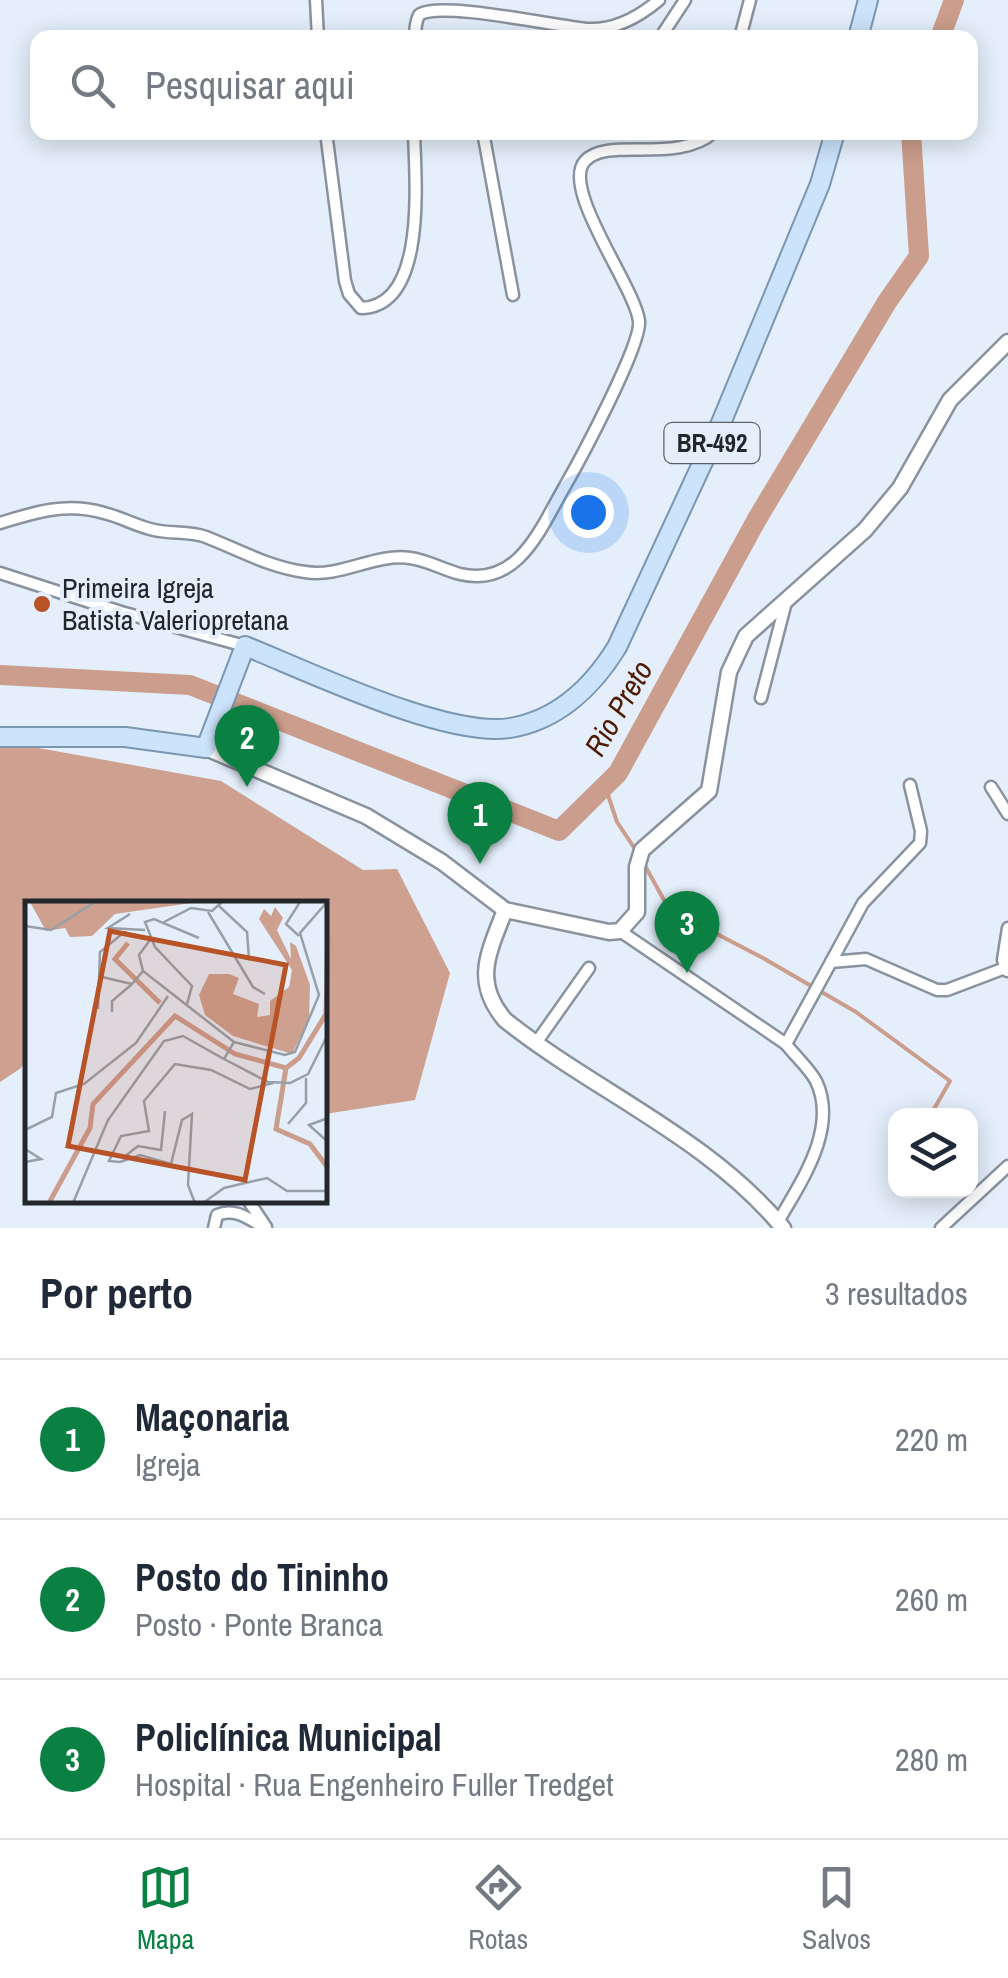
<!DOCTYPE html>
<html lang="pt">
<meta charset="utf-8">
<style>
body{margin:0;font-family:"Archivo Narrow",sans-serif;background:#f2f2f3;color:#1f2937}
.controls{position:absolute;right:30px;bottom:30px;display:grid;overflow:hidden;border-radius:20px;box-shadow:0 5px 25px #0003}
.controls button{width:90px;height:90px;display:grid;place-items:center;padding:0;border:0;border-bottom:2px solid #e0e1e3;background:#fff;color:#1f2937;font:50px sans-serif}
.you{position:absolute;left:588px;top:512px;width:35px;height:35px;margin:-25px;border:8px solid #fff;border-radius:50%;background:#1a73e8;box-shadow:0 0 0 15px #1a73e833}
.badge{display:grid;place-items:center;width:65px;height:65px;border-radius:50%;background:#0b8043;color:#fff;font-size:32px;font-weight:700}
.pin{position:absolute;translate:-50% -82px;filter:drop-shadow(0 2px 5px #0008)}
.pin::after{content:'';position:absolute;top:52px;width:35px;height:30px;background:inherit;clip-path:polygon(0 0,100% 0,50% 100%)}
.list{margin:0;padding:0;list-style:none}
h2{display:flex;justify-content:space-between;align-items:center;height:130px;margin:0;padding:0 40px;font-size:42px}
h2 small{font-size:32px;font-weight:400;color:#747a83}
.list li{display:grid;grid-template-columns:65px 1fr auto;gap:30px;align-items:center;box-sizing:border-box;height:160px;padding:0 40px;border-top:2px solid #e0e1e3}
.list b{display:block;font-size:38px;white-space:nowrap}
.list p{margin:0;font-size:32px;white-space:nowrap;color:#747a83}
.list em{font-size:32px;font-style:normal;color:#747a83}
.icon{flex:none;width:55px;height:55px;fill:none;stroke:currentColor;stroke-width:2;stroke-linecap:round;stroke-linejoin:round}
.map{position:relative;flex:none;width:1008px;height:1228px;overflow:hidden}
.search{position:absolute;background:#fff;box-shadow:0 5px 25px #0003;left:30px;right:30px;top:30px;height:110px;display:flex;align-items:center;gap:25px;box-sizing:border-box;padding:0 35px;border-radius:20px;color:#747a83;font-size:38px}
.sheet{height:610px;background:#fff}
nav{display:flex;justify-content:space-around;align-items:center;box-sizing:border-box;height:140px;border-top:2px solid #e0e1e3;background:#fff;font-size:28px;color:#747a83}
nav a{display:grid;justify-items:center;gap:5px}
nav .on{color:#0b8043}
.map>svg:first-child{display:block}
.forest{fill:#cda08f}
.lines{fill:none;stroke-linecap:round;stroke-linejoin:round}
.stream{stroke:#cb9d8c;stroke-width:4}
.river{stroke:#cb9d8c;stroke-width:20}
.minor-casing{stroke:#89939e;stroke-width:15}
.tertiary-casing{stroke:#89939e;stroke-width:19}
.primary-casing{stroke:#7a96b0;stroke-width:22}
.minor{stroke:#fff;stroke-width:10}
.tertiary{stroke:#fff;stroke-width:14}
.primary{stroke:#cbe3fb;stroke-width:18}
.poi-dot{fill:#b85227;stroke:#e4effb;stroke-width:4}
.labels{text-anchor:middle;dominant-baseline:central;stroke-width:8;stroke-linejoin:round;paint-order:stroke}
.shield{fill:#e4effb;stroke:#5d6369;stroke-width:2.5}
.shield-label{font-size:25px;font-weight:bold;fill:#23272b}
.poi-label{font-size:28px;fill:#23272b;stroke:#e4effb;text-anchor:start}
.water-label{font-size:30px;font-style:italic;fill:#511a02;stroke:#e4effb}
.inset-river{fill:none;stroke:#cb9d8c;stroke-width:5}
.inset-road{fill:none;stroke:#979fa8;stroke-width:2.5}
.view{fill:#b85227;fill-opacity:0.15;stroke:#b85227;stroke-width:5}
.inset-edge{fill:none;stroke:#23272b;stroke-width:5}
</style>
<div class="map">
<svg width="1008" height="1228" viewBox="0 0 1008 1228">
<rect width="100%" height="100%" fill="#e4effb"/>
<path class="forest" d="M0,741L221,781L363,870L397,869L450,973L415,1100L325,1114V903H28L27,1057L21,1068L0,1082Z"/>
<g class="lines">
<g class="stream">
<path d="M605,786L617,822L637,852"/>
<path d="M644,864L669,909L763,958L856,1012L950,1081L930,1116"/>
<path d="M894,1180L896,1177"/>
</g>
<g class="river">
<path d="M940,38L954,0"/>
<path d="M0,675L190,685L559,831L618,773L757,519L887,302L919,256L911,132"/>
</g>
<defs>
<g id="minor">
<path d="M316,0L318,38"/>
<path d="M415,38C415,31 416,21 419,15C440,0 558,27 589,29C615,30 640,16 659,0"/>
<path d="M660,38L685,0"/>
<path d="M740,38L750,0"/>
<path d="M326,132L345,281L349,294L361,308C428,307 415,177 414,132"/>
<path d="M483,132L513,295"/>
<path d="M0,523C35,512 67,502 104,513C121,517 136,526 154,530C171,534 190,531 206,537C239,550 269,567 305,572C341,578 374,553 410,558C427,560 444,570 460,574C519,588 541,527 565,486C580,460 642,344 639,321C635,287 560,188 585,161C607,136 677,165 714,132"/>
<path d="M0,573L121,612L245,646"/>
<path d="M761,698L786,602"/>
<path d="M991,787L1008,814"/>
<path d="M620,931L786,1044"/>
<path d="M831,962L863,903L920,843L921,831L910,785"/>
<path d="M1007,971L1003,960L1008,928"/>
<path d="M536,1043L589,968"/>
<path d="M248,1200L266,1227"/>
<path d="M778,1222C800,1183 839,1129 816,1081C809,1068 795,1056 786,1044L831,962L866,959L937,990H947L1005,968"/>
<path d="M214,1228L217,1215C235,1207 249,1219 265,1228"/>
<path d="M941,1228L1008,1166"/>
</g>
<g id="tertiary">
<path d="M206,748L366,816L442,862L505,910L609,932L620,931L637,912V867L642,850L709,791L729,672L746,636L865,530L900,488L950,400L1008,342"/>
<path d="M505,910C489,952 472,981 505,1020C594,1091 709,1138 783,1228"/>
</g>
<g id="primary">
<path d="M858,38L868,0"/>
<path d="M0,737H125L206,748L245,646C308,671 446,738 510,728C558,720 593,686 617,647L721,423L820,184L835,132"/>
</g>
</defs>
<use href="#minor" class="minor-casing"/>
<use href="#tertiary" class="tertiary-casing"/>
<use href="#primary" class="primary-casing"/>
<use href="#minor" class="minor"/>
<use href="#tertiary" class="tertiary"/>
<use href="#primary" class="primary"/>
</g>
<circle class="poi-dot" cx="42" cy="604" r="10"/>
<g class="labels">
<rect class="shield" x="664.5" y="423" width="95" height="40" rx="8"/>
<g class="shield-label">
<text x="712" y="443">BR-492</text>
</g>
<g class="poi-label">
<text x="62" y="588">Primeira Igreja<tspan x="62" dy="32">Batista Valeriopretana</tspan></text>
</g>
<g class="water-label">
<text transform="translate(618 708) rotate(-60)">Rio Preto</text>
</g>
</g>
<g transform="translate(25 901)">
<rect width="302" height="302" fill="#e4effb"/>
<path d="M5,1H173L90,13L67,35L45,36L40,27L21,30ZM250,6L258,17L252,29L266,58L265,41L271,45L285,84L284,118L267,153L208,135L180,114L174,94L184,73H204L214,77L208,93L234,103L232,116L245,114V100L264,86L267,69L234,18L239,8L246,15Z" fill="#cda08f"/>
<path class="inset-river" d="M103,42L90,58L135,102M261,167L251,228L285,243L303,267M24,302L65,227L68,203L150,115L210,153L261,167L274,157L301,113L303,35"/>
<path class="inset-road" d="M194,5L222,31L224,58L216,56M183,11L228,86L240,93M105,13L83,27L120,29M139,21L166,7L187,10L197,1M0,25L26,29L70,1M274,35L261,23L275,1M118,70L209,141M77,76L107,83L118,70L114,54L125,39M162,103L167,85L130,46L120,21L129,18L174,37M73,108L75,51L103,28M87,111V100L106,84M199,158L243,181L265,182L283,173L303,133M303,217L284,224L303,241M263,223L281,202V177M0,229L27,216L31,192L59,183L111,142L143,95M0,248L16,258L0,261M99,256L113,245L136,249L140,210M95,261L84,260L96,235L124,230L119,200L150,163L186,169L225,188L248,182M95,261L115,254L146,263L157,219L167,213L163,284L170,302M48,302L83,219L139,140L158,135L199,158L209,141L260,154L270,151L294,94L275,32L302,1M178,302L199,287L242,277L262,290H303"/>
<path class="view" d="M85,30L261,64L220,279L43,245Z"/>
<rect width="302" height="302" class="inset-edge"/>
</g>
</svg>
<div class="controls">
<button><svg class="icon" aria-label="layers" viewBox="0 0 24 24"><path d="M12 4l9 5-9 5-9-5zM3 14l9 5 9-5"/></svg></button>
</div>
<div class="you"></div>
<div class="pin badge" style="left:480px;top:864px">1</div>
<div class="pin badge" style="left:247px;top:787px">2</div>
<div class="pin badge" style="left:687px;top:973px">3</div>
<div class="search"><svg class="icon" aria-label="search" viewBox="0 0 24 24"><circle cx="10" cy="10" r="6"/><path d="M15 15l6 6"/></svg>Pesquisar aqui</div>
</div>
<section class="sheet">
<h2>Por perto<small>3 resultados</small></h2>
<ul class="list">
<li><span class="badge">1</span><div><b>Maçonaria</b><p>Igreja</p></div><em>220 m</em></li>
<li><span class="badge">2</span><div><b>Posto do Tininho</b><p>Posto · Ponte Branca</p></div><em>260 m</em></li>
<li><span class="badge">3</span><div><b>Policlínica Municipal</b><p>Hospital · Rua Engenheiro Fuller Tredget</p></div><em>280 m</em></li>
</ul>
</section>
<nav>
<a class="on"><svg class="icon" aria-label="map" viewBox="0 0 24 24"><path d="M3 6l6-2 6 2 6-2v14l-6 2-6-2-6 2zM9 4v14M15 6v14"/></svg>Mapa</a>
<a><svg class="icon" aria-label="directions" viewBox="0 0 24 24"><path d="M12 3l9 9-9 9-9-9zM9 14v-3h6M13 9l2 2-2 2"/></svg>Rotas</a>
<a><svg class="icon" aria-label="saved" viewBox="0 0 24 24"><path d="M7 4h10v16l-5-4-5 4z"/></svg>Salvos</a>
</nav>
